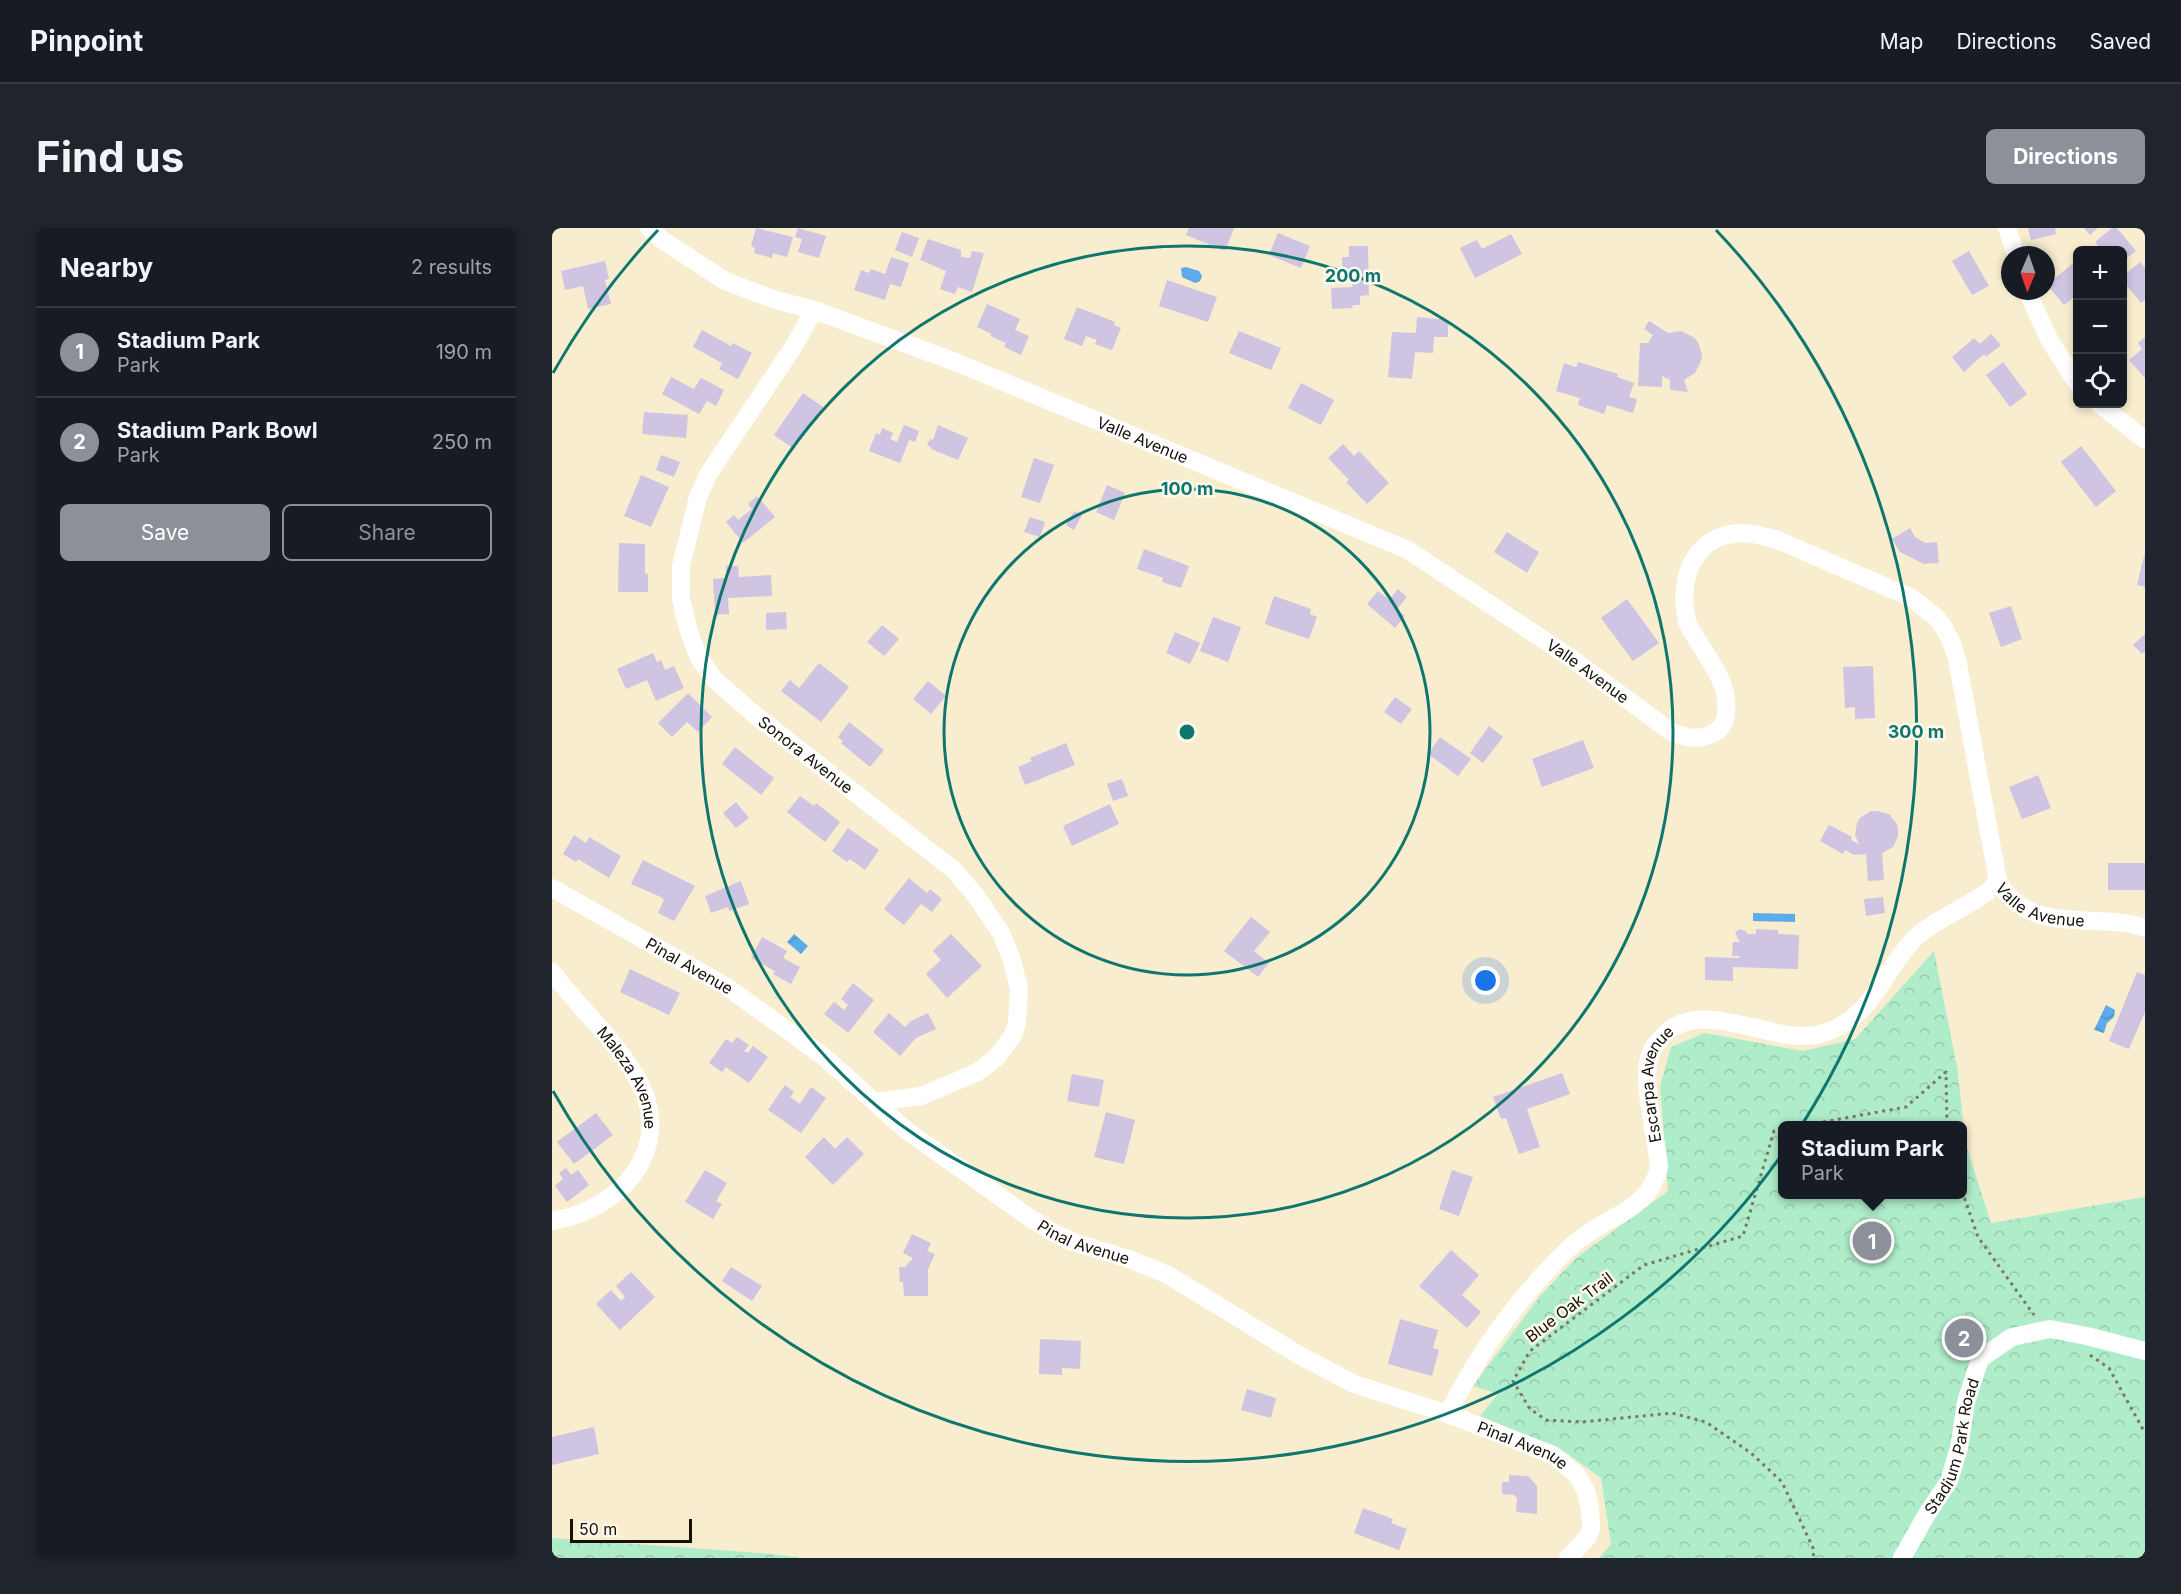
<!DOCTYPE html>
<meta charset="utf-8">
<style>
body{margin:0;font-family:Inter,sans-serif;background:#20242c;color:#f1f3f6}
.controls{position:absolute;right:18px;top:18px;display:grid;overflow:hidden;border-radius:9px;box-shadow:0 3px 9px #0003}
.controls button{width:54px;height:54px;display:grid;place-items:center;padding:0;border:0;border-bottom:2px solid #363941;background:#171b24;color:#f1f3f6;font:30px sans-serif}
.compass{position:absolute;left:1449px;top:18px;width:54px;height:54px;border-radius:50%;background:#171b24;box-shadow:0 3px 9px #0003;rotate:182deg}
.scale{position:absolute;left:18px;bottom:15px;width:122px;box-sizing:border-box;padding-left:6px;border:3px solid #151107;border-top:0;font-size:16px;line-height:21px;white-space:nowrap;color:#151107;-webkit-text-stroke:4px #fffaee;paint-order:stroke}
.you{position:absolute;left:934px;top:753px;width:21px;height:21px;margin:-15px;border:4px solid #fff;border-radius:50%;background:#1a73e8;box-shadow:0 0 0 9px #1a73e833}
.badge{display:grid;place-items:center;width:39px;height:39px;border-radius:50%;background:#8c9099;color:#fff;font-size:20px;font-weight:700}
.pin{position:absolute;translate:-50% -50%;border:3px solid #fff;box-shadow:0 2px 6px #0006}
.popup{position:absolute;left:1226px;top:893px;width:189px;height:78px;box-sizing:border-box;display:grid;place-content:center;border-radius:9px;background:#171b24;filter:drop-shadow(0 2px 4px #0005);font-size:20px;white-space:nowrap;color:#9ea1a6}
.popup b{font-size:22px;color:#f1f3f6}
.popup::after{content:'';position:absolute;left:50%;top:100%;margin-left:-12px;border:12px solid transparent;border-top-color:#171b24}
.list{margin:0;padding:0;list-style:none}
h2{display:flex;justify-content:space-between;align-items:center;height:78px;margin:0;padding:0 24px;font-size:26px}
h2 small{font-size:20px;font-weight:400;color:#9ea1a6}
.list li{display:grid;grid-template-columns:39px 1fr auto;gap:18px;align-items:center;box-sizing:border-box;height:90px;padding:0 24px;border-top:2px solid #363941}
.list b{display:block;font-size:22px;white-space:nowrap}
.list p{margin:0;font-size:20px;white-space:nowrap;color:#9ea1a6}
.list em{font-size:20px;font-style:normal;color:#9ea1a6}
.actions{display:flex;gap:12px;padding:18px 24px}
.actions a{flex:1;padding:14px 0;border:2px solid #8c9099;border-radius:9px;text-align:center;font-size:21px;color:#8c9099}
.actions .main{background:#8c9099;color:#fff}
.icon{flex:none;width:33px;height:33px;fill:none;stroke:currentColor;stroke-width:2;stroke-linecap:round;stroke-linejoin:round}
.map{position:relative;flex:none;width:1593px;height:1330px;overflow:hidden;border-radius:9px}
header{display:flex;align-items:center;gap:36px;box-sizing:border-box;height:84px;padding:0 30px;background:#171b24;border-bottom:2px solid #363941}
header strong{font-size:28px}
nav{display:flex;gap:33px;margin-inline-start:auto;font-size:21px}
.intro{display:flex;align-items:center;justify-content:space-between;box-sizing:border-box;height:144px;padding:0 36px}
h1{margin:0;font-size:42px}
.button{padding:15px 27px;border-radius:9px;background:#8c9099;color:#fff;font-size:21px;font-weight:700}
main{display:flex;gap:36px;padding:0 36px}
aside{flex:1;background:#171b24;border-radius:9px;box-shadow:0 3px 9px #0003}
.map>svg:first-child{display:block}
.park{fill:url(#park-crowns);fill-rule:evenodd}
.water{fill:url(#water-waves)}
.building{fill:#cfc4e1}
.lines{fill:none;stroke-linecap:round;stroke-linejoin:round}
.path{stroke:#7d7663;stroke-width:3;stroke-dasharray:3 4.5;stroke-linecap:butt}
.minor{stroke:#fff;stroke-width:18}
.ring{fill:none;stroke:#0f766e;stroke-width:3}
.labels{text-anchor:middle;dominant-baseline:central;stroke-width:5;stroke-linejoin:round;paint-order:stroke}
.street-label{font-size:16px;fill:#151107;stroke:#fffaee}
.centre{fill:#0f766e;stroke:#fffaee;stroke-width:3}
.ring-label{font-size:18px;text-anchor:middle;font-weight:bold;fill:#0f766e;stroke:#fffaee;stroke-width:5;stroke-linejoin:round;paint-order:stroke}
</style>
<header>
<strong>Pinpoint</strong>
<nav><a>Map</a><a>Directions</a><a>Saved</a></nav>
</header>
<div class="intro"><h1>Find us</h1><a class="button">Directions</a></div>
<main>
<aside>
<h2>Nearby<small>2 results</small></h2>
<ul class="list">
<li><span class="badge">1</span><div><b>Stadium Park</b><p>Park</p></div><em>190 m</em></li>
<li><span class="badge">2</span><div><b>Stadium Park Bowl</b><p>Park</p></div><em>250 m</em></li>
</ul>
<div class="actions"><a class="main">Save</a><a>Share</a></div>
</aside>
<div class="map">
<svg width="1593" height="1330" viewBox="0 0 1593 1330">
<defs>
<pattern id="park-crowns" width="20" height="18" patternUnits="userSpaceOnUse" patternTransform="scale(1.5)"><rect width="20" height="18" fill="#afedca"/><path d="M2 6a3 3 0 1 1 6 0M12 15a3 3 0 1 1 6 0" fill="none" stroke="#96caac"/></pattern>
<pattern id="water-waves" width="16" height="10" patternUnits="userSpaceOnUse" patternTransform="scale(1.5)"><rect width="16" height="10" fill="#5dabea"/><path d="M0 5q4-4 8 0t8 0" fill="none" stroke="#5092c7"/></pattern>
</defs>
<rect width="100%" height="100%" fill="#f8edcf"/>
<g class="park">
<path d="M1382,723L1405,839L1414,917L1439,995L1593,969V1330H1047L1059,1316L1049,1250L1013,1224L928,1188L946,1166L921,1158L988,1068L1024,1030L1116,963L1108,858L1119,819L1153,805L1251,823L1303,811ZM1230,898H1410V966H1230Z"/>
<path d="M0,1310L222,1326L249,1330H0Z"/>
</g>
<g class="water">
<path d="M634,39L647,43L650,48L648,53L643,55L630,49L629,40Z"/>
<path d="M1201,685L1243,686V694L1201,693Z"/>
<path d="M242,706L256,718L249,726L235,714Z"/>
<path d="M1554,777L1563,782L1562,789L1555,795L1552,805L1542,802Z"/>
</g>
<g class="building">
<path d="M204,0L241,9L235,29L221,25L220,30L202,25L203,20L199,18Z"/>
<path d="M246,0L274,8L267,30L246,24L250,11L243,9Z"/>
<path d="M637,0H682L673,23L634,7Z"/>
<path d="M1476,0H1503L1504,6L1479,12Z"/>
<path d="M1532,0H1546L1538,7Z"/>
<path d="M1560,0H1565L1584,23L1570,34V22H1550L1543,14Z"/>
<path d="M350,4L367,10L360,29L343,22Z"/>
<path d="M726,5L758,18L749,40L717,27Z"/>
<path d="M959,6L970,26L923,50L908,20L925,12L930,21Z"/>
<path d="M376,11L409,22V29L418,30L420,23L432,25L420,64L406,59L403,66L388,61L394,43L368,32Z"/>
<path d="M797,18H816L817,67L808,68V77H801L800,80L780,81L779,60L800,59V51L791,52L790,29H797Z"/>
<path d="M1417,23L1437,58L1420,67L1400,33Z"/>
<path d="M339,29L357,35L349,59L338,56L333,72L302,62L309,42L317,45L319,41L333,46Z"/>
<path d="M53,33L57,51L53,52L59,76L36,81L31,58L13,62L9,43Z"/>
<path d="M1588,34L1593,40V72L1589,75L1570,52V49Z"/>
<path d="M1521,35L1526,41V66L1512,77L1495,57Z"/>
<path d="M615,52L665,69L656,94L607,78Z"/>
<path d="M435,76L468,91L463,102L477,108L469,127L452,119L454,115L438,108L440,106L425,99Z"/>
<path d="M525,79L563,94L562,97L569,100L560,122L543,116L545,112L534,108L530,118L512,111Z"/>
<path d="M865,89L896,92V109H882L881,125L863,124L860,151L836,149L840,104L864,105Z"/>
<path d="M1097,93L1116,105L1129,103L1141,109L1146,114L1150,127L1149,133L1143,145L1132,152L1136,164L1118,162V152L1110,148V159L1086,158L1088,115H1096L1101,107L1092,101Z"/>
<path d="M150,102L179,118L181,115L200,125L186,151L167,141L170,135L141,119Z"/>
<path d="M687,103L729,120L719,142L677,125Z"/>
<path d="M1439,106L1449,117L1434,129L1432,126L1412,144L1400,129L1422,110L1428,116Z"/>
<path d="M1593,109V150L1577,132L1590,121L1586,115Z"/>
<path d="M1026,134L1066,146L1065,149L1082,155L1077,169L1085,171L1081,185L1055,177L1052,186L1026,177L1028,170L1004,163L1012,135L1024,139Z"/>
<path d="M1451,134L1475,166L1458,179L1434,147Z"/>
<path d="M119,149L142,161L149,150L172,162L164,178L155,173L147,186L110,166Z"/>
<path d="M749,155L782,172L769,197L736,180Z"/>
<path d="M251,165L271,179L242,221L222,207Z"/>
<path d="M92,184L136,187L134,210L90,206Z"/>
<path d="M352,197L367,203L363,214L357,212L348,235L317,223L324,205L328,207L330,200L341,205L338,211L345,214Z"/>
<path d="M386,197L416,210L406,232L379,221V219L375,217L378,211L381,212Z"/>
<path d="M791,216L802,228L807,223L837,255L815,276L794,254L797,252L776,230Z"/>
<path d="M1529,218L1564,263L1544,279L1509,234Z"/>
<path d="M109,227L128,234L122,249L104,242Z"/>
<path d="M482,230L502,237L488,275L469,269Z"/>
<path d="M89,247L117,259L99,299L72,288Z"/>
<path d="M555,257L573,265L562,292L544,284Z"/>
<path d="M205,268L223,289L191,315L174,294L182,287L186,292L200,281L196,276Z"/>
<path d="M522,283L530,287L522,302L514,297Z"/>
<path d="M478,289L493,294L488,309L472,304Z"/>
<path d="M1358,300L1363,309L1373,315L1385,314L1387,335L1372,336L1348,324L1340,311Z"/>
<path d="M955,304L987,324L975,345L942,324Z"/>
<path d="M67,315L93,316V345L96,346V364H66Z"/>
<path d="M592,321L637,338L629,360L610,354L611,350L585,341Z"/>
<path d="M1592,328H1593V359L1585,357Z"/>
<path d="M174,338H186L187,349L219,347L220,368L176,370L177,386L163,387L161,351L174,350Z"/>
<path d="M846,361L855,369L845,381L853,388L843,400L815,376L826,363L837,372Z"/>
<path d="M722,368L759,381L758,386L765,389L757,411L713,396Z"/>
<path d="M1075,371L1107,415L1081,433L1049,390Z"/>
<path d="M1459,378L1470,411L1449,419L1437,385Z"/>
<path d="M234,384L235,401L214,402V385Z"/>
<path d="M661,389L689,399L676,434L648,423Z"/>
<path d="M330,397L347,411L332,428L315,414Z"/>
<path d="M623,404L648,415L638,436L614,425Z"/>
<path d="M1593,406V423L1590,426L1581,417Z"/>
<path d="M101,425L105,434L109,432L113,442L122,438L132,460L104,473L95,452L74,461L65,441Z"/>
<path d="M267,435L297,459L269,494L229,463L238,452L247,460Z"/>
<path d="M1321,438L1323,490L1303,491V479L1293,480L1291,439Z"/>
<path d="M376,453L394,468L379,486L361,471Z"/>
<path d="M136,465L160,489L146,504L135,494L120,509L106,495Z"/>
<path d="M843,469L860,481L849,496L832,484Z"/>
<path d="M297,494L332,522L318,539L289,515L291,513L286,509Z"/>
<path d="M937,498L951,509L931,535L918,525Z"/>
<path d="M888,509L919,531L906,548L876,526Z"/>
<path d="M1031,512L1042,540L990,559L980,531Z"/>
<path d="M514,515L523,537L473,557L466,539L480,533L478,530Z"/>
<path d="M183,519L222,550L209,567L170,536Z"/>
<path d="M1486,547L1499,580L1470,591L1457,559Z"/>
<path d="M570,551L576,568L561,573L555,556Z"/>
<path d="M248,568L262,578L264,575L288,594L273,614L235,584Z"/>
<path d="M184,574L197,590L184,600L171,585Z"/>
<path d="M558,576L567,596L520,618L511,598Z"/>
<path d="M1319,583H1325L1337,586L1345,596L1346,602V608L1341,619L1330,625L1332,652L1316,653L1314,626L1302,627L1293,622L1291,626L1268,613L1277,597L1300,609L1299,612L1307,616L1303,607L1305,595L1308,590Z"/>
<path d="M296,600L327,622L313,642L298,631L295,634L280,623Z"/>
<path d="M22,607L34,615L37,609L69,628L57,650L26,631L24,634L11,626Z"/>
<path d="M91,632L143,658L122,693L106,685L112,672L110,671L111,670L79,656Z"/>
<rect x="1556" y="635" width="37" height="27"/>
<path d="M357,650L375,665L378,661L390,671L380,684L369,676L352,697L332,681Z"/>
<path d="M189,653L197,676L177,683L176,679L159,685L153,668Z"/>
<path d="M1331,669L1333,685L1314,688L1312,671Z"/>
<path d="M699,689L718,704L702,723L717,735L706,749L672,723Z"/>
<path d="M1187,701L1194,703L1195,706H1204V701L1226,702V706L1247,707L1246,741L1181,739V753L1153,752V729L1187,730V728H1180L1181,714H1188L1183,705Z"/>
<path d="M399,706L430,738L395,770L374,746L389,732L381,723Z"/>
<path d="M210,709L235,723L231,730L248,739L239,756L221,746L223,743L199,730Z"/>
<path d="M78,741L128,765L117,787L68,764Z"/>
<path d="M1585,744L1593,747V784L1577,821L1557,813Z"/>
<path d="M301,755L322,772L296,805L272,786L282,774L292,782L296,777L289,771Z"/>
<path d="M337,785L353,799L359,793L376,785L384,801L364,810L348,828L321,804Z"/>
<path d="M185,809L197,817L192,823L196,825L201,818L216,829L197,855L174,839L170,844L157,835L174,811L180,815Z"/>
<path d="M1010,845L1018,866L975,881L988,919L967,926L954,890L949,891L941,869Z"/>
<path d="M520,846L552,852L547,879L515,873Z"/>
<path d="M233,857L242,864L238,869L248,876L259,859L274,870L249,905L216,882Z"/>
<path d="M554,884L583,892L572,936L542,929Z"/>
<path d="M44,885L61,907L22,936L5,914Z"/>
<path d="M272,909L283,921L295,909L312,926L281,957L253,929Z"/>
<path d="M14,940L19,947L26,942L37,957L15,974L3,958L11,951L7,945Z"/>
<path d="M153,942L175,955L164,973L170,976L161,991L133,974Z"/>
<path d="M900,942L921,949L907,988L887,981Z"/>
<path d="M360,1006L379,1015L375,1023L383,1026L376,1041V1068H352L351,1054H348L347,1039H353L361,1030L351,1025Z"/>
<path d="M899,1022L927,1047L910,1067L929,1084L915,1100L867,1058Z"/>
<path d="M179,1039L210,1058L200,1073L170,1053Z"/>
<path d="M79,1044L103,1069L68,1102L44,1076L59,1062L69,1073L73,1069L64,1058Z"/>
<path d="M848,1091L886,1102L881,1120L887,1122L880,1148L836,1136Z"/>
<path d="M488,1111L529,1113L528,1141L510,1140V1147L487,1146Z"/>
<path d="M695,1161L724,1170L719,1190L689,1182Z"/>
<path d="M42,1199L47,1226L0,1237V1209Z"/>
<path d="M957,1247L976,1248L985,1258V1286L964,1284L965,1270L962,1267L950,1266V1254H957Z"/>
<path d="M811,1280L841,1291L839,1295L855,1301L847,1322L802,1305Z"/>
</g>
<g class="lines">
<g class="path">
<path d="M1249,898L1354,879L1394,844L1395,898"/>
<path d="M1230,901L1222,903L1191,1008L1092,1037L978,1123L961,1153L978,1181L994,1192L1030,1194L1120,1185L1154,1194L1199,1225L1230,1254L1262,1322L1261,1330"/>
<path d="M1410,963L1426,1009L1482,1087"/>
<path d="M1538,1127L1557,1140L1593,1205"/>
</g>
<g class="minor">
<path id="s1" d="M97,0L109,11L173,53L224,72L262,82L406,135L856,322L1016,428L1118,503C1134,510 1148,514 1165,503C1171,499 1174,491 1174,483C1177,457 1159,435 1146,413C1142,407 1137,400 1135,393C1124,346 1146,299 1201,306C1208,307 1216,310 1223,311L1358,369L1384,389L1392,400L1399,413L1405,431L1446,653C1477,709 1543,683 1593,700"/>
<path d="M1455,0L1464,27"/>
<path d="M1475,63L1498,113L1526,156"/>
<path id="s2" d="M262,82L242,118L157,245L146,269L129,338V371L137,404L147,430L162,451L203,487L403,643L424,668L449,705L460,732L467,761L465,795L461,807L444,830L424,845L369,868L323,874"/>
<path d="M1547,176L1593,212"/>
<path id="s3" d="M0,660L175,759L271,828L354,902L475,988L500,1004L521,1014L577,1031L616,1047L747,1127L802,1156L896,1186L1001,1227L1025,1247L1034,1263L1038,1280L1039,1300L1036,1309L1016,1330"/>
<path id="s4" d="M0,744C27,780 64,812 86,852C117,907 86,962 31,984C21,989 10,991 0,993"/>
<path id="s5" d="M896,1186C921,1135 953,1088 992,1046C1004,1033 1017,1018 1032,1008C1062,986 1098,980 1107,939C1104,905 1092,870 1096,835C1098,823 1103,816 1111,808C1150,766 1221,819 1269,806C1322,791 1330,743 1363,710C1384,689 1431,674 1446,653"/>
<path id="s6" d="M1350,1330L1375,1286L1397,1253L1407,1220L1414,1174L1428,1131L1460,1109L1498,1101L1535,1108L1593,1123"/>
</g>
</g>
<g class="ring">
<circle cx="635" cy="504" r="243"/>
<circle cx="635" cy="504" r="486"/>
<path d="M1 145A729 729 0 0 1 106 2M1164 2A729 729 0 1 1 1 863"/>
</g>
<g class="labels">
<g class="street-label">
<text stroke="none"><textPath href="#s1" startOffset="540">Valle Avenue</textPath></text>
<text stroke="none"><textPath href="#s1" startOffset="1044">Valle Avenue</textPath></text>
<text stroke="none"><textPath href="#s2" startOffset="531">Sonora Avenue</textPath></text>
<text stroke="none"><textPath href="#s1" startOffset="1977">Valle Avenue</textPath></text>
<text stroke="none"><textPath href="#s3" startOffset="158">Pinal Avenue</textPath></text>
<text stroke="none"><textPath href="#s4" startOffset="132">Maleza Avenue</textPath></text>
<text stroke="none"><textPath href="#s5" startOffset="417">Escarpa Avenue</textPath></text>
<text stroke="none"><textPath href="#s3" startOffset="642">Pinal Avenue</textPath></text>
<text transform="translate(1017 1079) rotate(-37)">Blue Oak Trail</text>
<text stroke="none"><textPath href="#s6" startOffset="124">Stadium Park Road</textPath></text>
<text stroke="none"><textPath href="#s3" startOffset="1128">Pinal Avenue</textPath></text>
</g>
</g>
<circle cx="635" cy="504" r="9" class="centre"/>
<g class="ring-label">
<text x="801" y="54">200 m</text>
<text x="635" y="267">100 m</text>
<text x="1364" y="510">300 m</text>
</g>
</svg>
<div class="controls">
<button>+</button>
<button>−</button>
<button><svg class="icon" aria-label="locate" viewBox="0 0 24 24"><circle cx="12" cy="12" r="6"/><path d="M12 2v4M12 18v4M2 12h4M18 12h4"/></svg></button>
</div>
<svg class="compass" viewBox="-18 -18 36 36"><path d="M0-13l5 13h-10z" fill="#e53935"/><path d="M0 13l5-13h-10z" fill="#9ea1a6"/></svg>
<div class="scale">50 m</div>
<div class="you"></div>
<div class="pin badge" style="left:1320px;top:1013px">1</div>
<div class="popup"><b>Stadium Park</b>Park</div>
<div class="pin badge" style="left:1412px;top:1110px">2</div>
</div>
</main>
